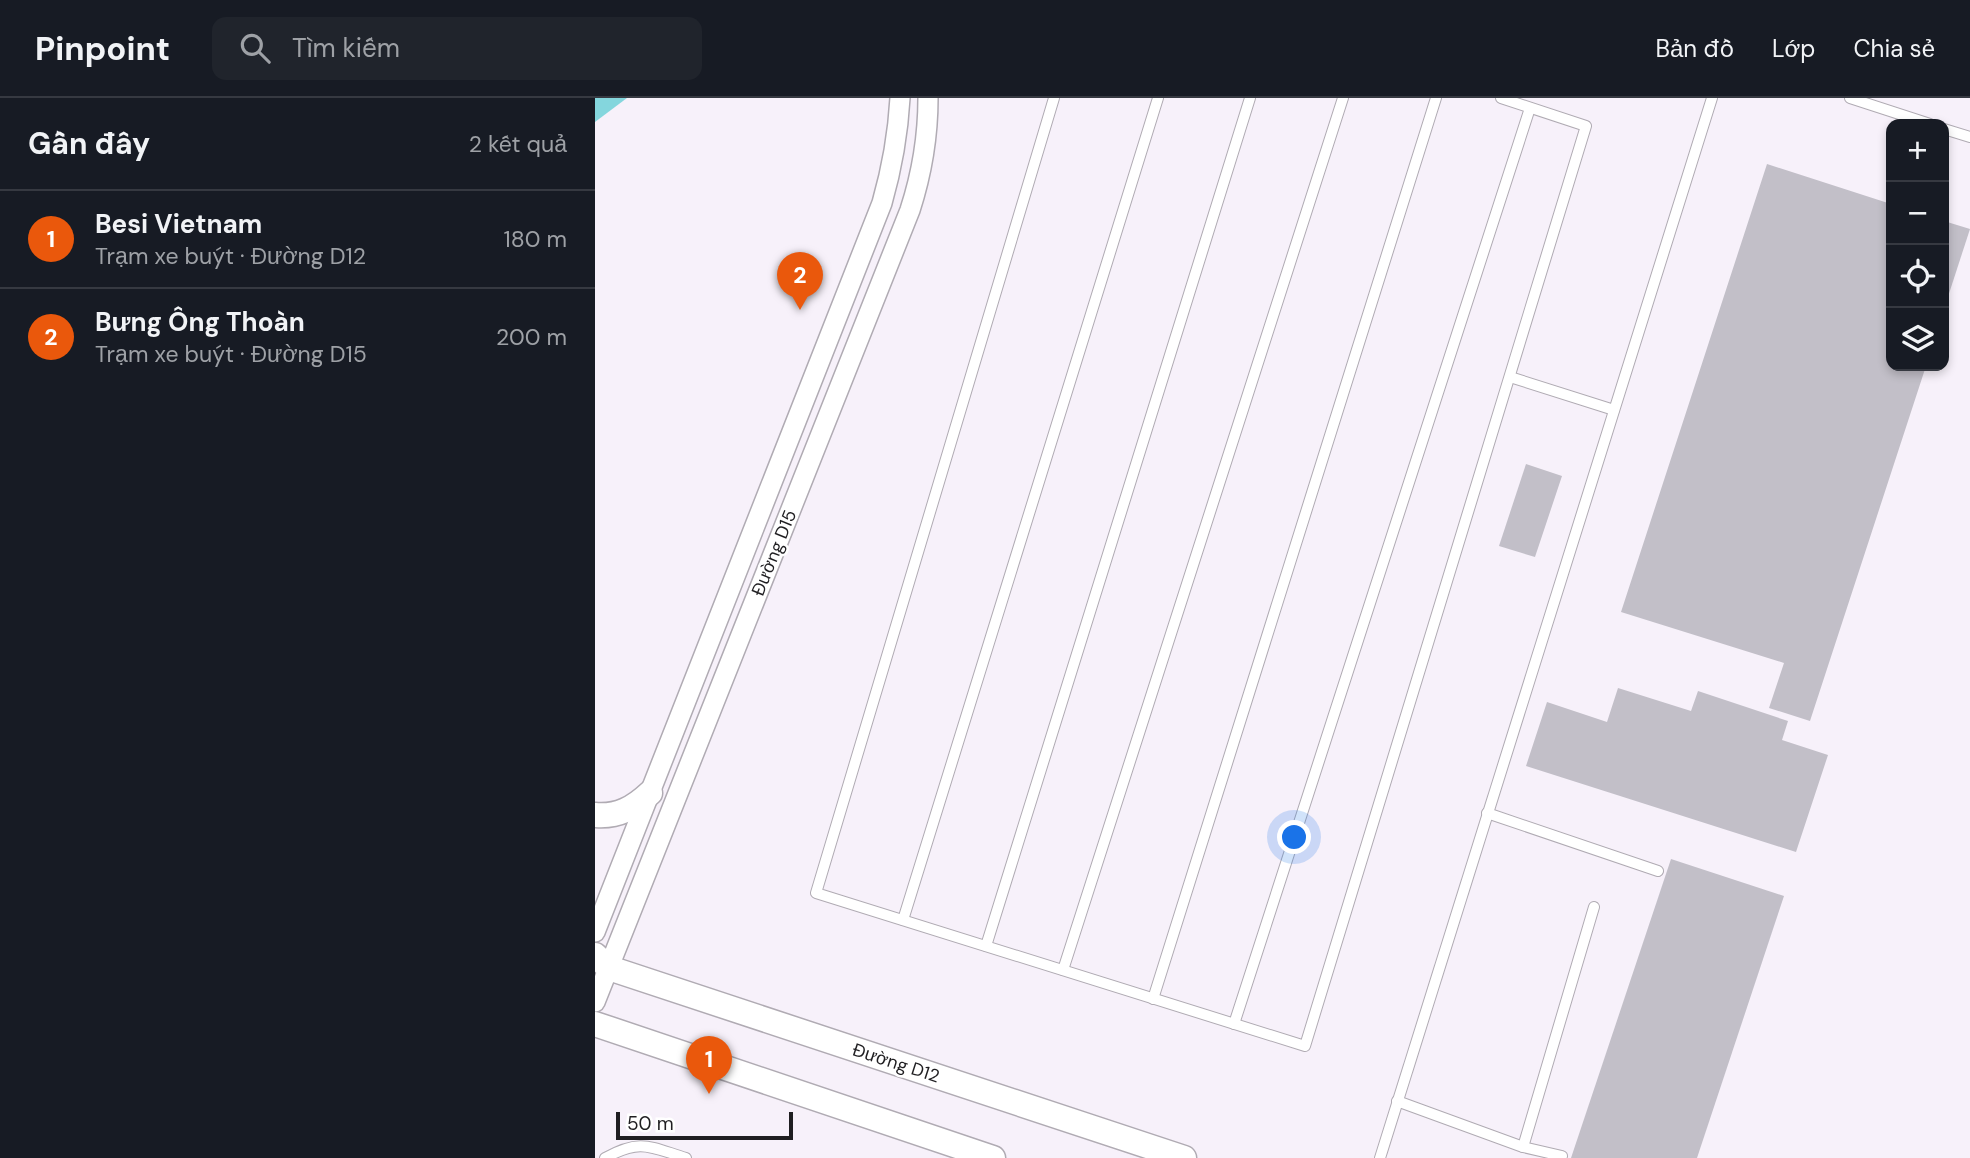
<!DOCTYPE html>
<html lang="vi">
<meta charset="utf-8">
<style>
body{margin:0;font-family:"DM Sans",sans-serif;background:#20242c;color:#f1f3f6}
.controls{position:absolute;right:21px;top:21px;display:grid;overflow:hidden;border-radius:14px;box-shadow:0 4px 10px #0003}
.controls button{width:63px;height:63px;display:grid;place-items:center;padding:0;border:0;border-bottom:2px solid #363941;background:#171b24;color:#f1f3f6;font:35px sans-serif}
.scale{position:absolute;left:21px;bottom:18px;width:177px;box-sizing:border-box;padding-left:7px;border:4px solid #1f1e21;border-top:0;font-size:19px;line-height:24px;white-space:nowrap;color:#1f1e21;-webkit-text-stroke:5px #fff;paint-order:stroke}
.you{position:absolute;left:700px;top:740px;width:24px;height:24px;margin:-18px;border:5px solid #fff;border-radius:50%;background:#1a73e8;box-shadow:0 0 0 10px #1a73e833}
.badge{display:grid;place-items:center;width:46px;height:46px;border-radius:50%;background:#ea580c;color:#fff;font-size:23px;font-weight:700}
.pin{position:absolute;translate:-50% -58px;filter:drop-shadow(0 2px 4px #0008)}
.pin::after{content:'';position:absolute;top:37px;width:24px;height:21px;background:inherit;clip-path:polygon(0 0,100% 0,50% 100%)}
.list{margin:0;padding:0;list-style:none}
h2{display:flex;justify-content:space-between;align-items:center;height:91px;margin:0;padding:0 28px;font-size:30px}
h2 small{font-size:23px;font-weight:400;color:#9ea1a6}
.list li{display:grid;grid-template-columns:46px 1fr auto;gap:21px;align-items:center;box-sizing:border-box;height:98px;padding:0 28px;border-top:2px solid #363941}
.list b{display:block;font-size:26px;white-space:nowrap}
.list p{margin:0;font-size:23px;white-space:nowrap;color:#9ea1a6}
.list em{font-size:23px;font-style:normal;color:#9ea1a6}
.icon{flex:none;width:38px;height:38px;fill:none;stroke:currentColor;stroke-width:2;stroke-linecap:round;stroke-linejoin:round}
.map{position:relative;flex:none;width:1375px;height:1060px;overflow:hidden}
header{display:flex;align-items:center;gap:42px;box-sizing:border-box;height:98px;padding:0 35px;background:#171b24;border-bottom:2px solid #363941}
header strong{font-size:33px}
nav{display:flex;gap:38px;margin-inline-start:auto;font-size:24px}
.search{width:490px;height:63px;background:#20242c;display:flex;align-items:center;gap:18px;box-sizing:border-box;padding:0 24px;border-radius:14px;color:#9ea1a6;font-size:26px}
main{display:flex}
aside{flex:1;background:#171b24}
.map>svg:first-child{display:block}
.water{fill:#84d6dd}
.building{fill:#c2bfc8}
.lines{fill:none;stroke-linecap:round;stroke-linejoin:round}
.service-casing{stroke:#b0abb3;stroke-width:12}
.minor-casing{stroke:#b0abb3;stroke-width:22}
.tertiary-casing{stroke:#b0abb3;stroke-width:27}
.service{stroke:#fff;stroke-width:10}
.minor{stroke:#fff;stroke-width:19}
.tertiary{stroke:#fff;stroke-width:24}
.labels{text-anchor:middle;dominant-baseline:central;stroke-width:5;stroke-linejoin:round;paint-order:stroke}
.street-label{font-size:18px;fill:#1f1e21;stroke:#fff}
</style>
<header>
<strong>Pinpoint</strong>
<div class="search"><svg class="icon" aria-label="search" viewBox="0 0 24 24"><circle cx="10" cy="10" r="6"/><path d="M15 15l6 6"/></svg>Tìm kiếm</div>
<nav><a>Bản đồ</a><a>Lớp</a><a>Chia sẻ</a></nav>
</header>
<main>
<aside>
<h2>Gần đây<small>2 kết quả</small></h2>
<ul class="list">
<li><span class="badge">1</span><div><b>Besi Vietnam</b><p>Trạm xe buýt · Đường D12</p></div><em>180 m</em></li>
<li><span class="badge">2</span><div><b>Bưng Ông Thoàn</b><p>Trạm xe buýt · Đường D15</p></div><em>200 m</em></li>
</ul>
</aside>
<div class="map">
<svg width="1375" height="1060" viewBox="0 0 1375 1060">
<rect width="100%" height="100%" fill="#f7f1fa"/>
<path class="water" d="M0,0H32L0,24Z"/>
<g class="building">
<path d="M1172,66L1296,106V268H1331L1215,623L1174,610L1189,565L1026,514Z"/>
<path d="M1349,123L1375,131L1349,211Z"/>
<path d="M931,366L967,378L940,459L904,448Z"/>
<path d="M1023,590L1096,613L1103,593L1193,623L1187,642L1233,657L1201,754L931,668L952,604L1012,624Z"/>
<path d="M1076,761L1189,798L1102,1060H976Z"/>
</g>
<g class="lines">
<defs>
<g id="service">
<path d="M459,0L221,795L710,948L991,28L906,0"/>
<path d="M1255,0L1335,26"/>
<path d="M1349,31L1375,39"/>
<path d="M915,279L1019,312"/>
<path d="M892,715L1063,773"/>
<path d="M308,822L563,0"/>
<path d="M391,848L655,0"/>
<path d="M468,872L748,0"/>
<path d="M558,901L841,0"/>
<path d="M639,926L935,10"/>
<path d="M802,1003L928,1049L967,1058"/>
<path d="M928,1049L999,809"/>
<path d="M10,1060C46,1040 55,1049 91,1060"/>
<path d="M785,1060L1117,0"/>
</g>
<g id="minor">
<path d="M0,834L287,105C297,70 303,36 305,0"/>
<path d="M0,904L315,112C327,75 333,39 333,0"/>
</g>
<g id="tertiary">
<path d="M0,717C23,719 39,710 55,695"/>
<path d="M0,857L14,870L589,1060"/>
<path d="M0,926L398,1060"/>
</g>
</defs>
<use href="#service" class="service-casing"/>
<use href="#minor" class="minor-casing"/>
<use href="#tertiary" class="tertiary-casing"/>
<use href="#service" class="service"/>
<use href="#minor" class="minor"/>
<use href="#tertiary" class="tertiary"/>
</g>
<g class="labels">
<g class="street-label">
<text transform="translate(179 455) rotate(-68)">Đường D15</text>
<text transform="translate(301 965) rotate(18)">Đường D12</text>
</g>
</g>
</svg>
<div class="controls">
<button>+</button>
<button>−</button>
<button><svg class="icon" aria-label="locate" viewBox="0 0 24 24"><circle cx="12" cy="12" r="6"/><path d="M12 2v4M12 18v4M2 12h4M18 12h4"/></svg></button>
<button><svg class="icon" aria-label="layers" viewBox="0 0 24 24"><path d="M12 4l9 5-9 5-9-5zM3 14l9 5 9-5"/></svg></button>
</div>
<div class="scale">50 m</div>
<div class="you"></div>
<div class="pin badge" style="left:114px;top:996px">1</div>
<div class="pin badge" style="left:205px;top:212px">2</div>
</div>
</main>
